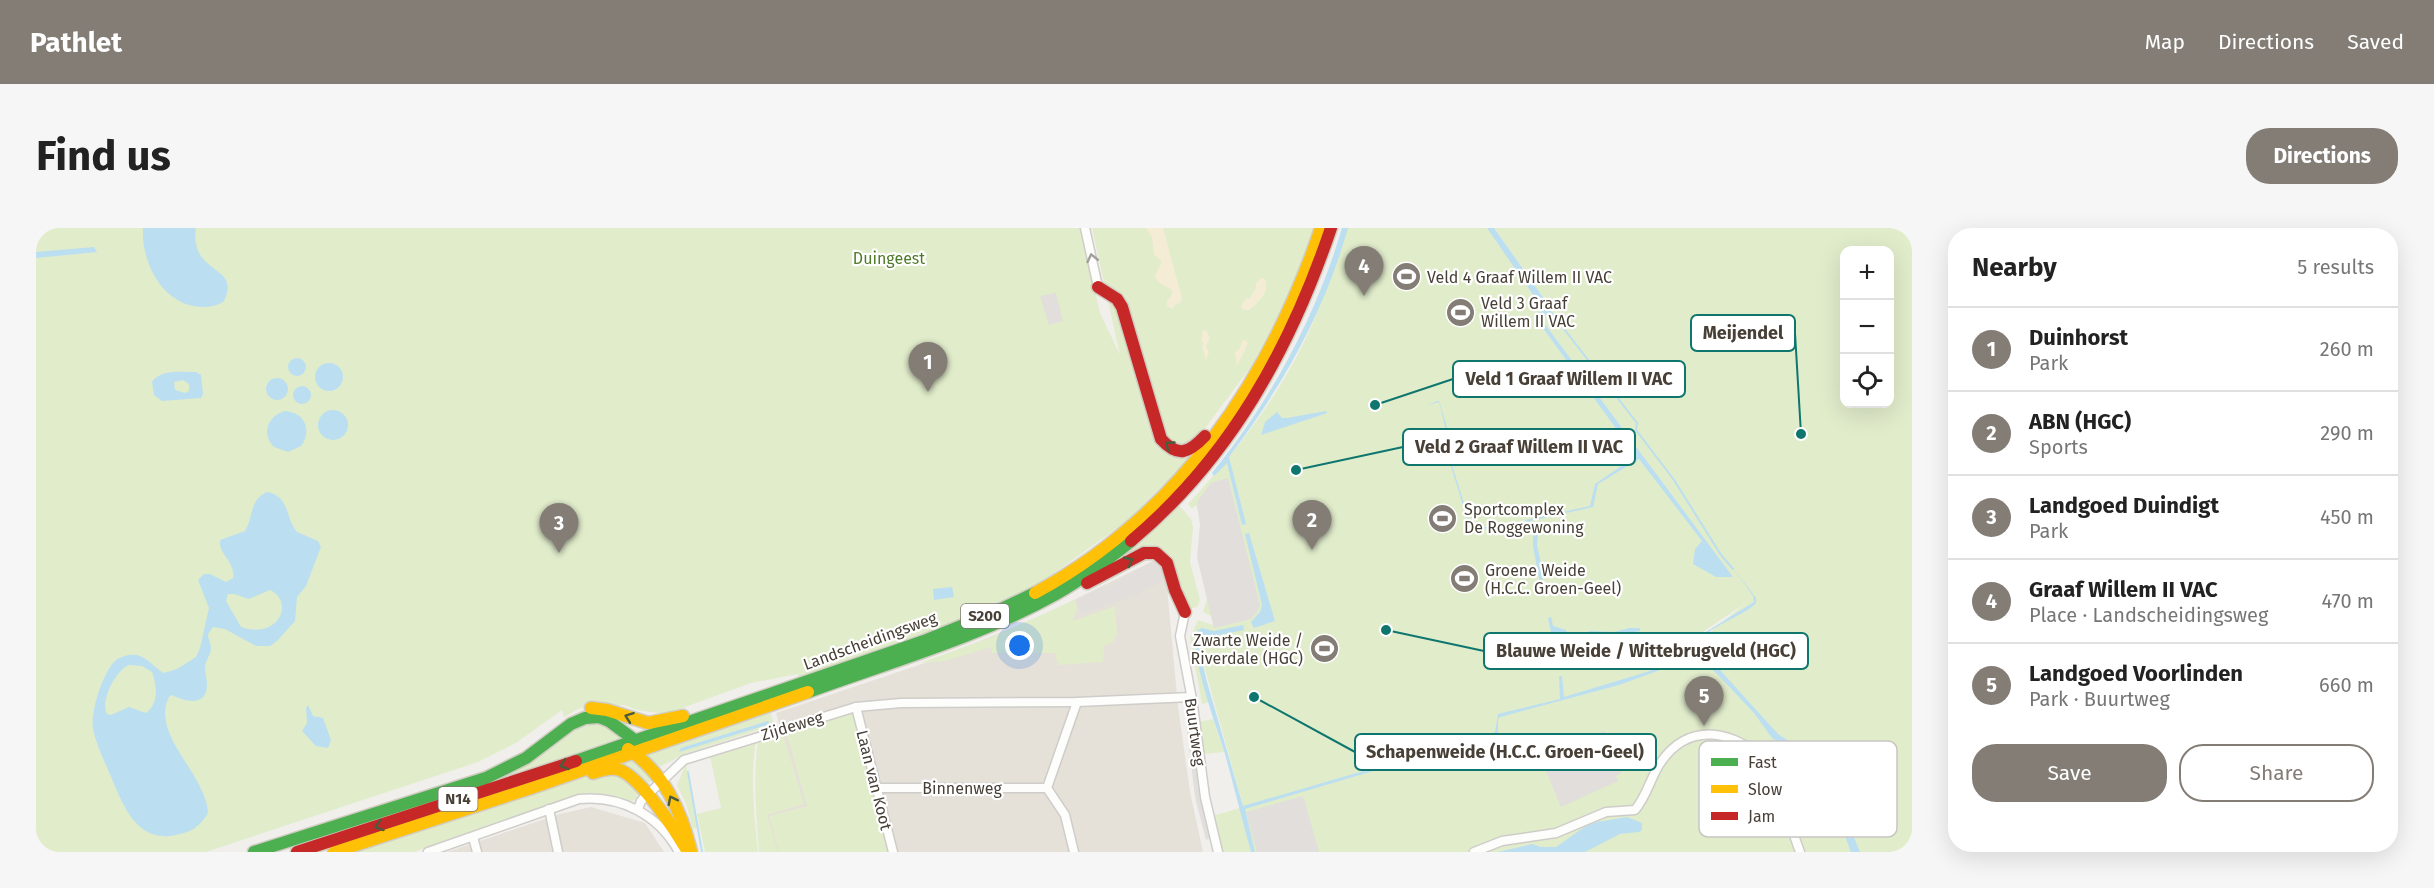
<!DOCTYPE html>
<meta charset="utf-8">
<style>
body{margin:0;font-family:"Fira Sans",sans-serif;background:#f6f6f6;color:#222}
.controls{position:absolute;right:18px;top:18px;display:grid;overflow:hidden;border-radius:12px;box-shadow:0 6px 24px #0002}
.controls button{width:54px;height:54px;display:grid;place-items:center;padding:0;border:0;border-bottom:2px solid #e0e0e0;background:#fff;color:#222;font:30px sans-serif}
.you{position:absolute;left:984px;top:418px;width:21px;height:21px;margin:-15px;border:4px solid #fff;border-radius:50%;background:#1a73e8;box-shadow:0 0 0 9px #1a73e833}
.badge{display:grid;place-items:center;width:39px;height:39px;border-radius:50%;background:#837d76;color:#fff;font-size:20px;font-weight:700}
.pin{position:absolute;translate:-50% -50px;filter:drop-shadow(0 2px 3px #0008)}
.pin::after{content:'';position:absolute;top:32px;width:21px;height:18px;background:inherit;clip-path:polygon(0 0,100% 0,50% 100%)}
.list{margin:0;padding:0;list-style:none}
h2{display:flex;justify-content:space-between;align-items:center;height:78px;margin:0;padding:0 24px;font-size:26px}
h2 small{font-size:20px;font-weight:400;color:#767676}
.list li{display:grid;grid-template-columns:39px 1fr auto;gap:18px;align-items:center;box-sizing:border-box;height:84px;padding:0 24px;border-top:2px solid #e0e0e0}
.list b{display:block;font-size:22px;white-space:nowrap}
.list p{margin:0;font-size:20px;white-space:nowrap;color:#767676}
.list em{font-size:20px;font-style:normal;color:#767676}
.actions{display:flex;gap:12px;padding:18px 24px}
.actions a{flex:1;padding:14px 0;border:2px solid #837d76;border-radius:24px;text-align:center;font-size:21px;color:#837d76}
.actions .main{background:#837d76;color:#fff}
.icon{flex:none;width:33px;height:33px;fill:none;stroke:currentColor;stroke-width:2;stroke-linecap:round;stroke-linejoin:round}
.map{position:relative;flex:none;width:1876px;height:624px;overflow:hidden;border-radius:24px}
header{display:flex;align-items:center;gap:36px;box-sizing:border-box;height:84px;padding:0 30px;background:#837d76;color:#fff}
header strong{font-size:28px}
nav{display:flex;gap:33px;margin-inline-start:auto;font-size:21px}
.intro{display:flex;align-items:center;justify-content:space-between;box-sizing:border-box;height:144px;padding:0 36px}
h1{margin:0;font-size:42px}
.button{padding:15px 27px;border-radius:24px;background:#837d76;color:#fff;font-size:21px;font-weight:700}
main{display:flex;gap:36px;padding:0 36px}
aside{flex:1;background:#fff;border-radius:24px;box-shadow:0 6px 24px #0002}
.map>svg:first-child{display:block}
.residential{fill:#e5e0d8}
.green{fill:#e1eccb;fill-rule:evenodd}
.sand{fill:#f5ecd6}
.parking{fill:#e1dedb}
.water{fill:#bbdff0;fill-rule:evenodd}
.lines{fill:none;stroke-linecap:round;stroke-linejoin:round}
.stream{stroke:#bbdff0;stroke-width:2}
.street-casing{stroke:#cfcdc9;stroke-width:11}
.fast-casing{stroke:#d1ccc2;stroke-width:15}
.slow-casing{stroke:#d1ccc2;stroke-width:15}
.jam-casing{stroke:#d1ccc2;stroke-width:15}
.street{stroke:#fdfdfc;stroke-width:8}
.fast{stroke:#4caf50;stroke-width:12}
.slow{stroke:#ffc107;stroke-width:12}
.jam{stroke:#c62828;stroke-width:12}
.oneway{stroke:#a29e9a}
.oneway2{stroke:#495c3d}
.labels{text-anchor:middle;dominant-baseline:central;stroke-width:4.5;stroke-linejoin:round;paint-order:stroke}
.shield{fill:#fff;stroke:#7f7973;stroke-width:1.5}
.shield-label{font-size:15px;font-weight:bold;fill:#484037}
.park-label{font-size:16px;fill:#4f7b28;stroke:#fff}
.poi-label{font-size:16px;fill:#484037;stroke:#fff;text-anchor:start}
.street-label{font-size:16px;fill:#484037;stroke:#fff}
.key{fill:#fff;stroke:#c8c6c3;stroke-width:1.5}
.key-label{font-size:16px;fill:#484037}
.leader{fill:none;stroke:#0f766e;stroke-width:2}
.callout-dot{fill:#0f766e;stroke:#fff;stroke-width:2}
.callout{fill:#fff;stroke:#0f766e;stroke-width:2}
.callout-label{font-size:18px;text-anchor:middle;font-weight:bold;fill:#484037}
</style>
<header>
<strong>Pathlet</strong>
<nav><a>Map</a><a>Directions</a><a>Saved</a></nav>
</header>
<div class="intro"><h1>Find us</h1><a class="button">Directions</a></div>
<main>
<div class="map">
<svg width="1876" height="624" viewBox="0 0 1876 624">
<rect width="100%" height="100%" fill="#f1efeb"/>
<g class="residential">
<path d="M1117,333L1125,336L1130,348L1142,478L1154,564L1167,624H738L727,587L765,575L740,485L892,434L1003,389Z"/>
<path d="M555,579L609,595L628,624H411L524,586Z"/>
</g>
<g class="green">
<path d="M0,0H1045L1064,85L1084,127L1056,0H1280L1264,47L1216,137L1167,203L1163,221L1107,277L1108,281L1007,353L967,377L763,450L762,446L715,455L630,486L601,482L588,477L572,479L556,477L542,481L528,489L526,482L480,515L442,534L170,624H7L0,612Z"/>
<path d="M1311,0H1454L1512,82L1502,90L1537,136L1504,91L1516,82L1458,0H1876V624H1184L1176,588L1215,577L1207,578L1162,416L1164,411L1159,407L1165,448L1173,474L1166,476L1154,410L1162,392L1177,397L1175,388L1167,384L1171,371L1166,297L1160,277L1156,281L1152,276C1197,227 1240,173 1269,112C1286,76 1298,38 1311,0ZM1808,22H1854V176H1808ZM1710,375L1667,410H1663L1659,427L1656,411Z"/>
<path d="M1141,275L1155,291L1157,299L1154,334L1164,372L1161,379L1152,381L1127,325L1052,349Z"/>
<path d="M1039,372L1042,381L1037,389V393L1079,378L1081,406L1077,414L1068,418L1067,434L1022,437L1019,425H956L955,419L909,433L884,435L956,409Z"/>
<path d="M734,483L738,497L651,525L619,541L604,527Z"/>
<path d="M816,484L852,624H743L733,588L771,578L750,504Z"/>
<path d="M1177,491L1188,524L1166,526L1162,494Z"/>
<path d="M553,495L568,496L589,511L443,559L530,504Z"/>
<path d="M747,506L768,576L731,587L742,624H723C720,587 717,549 722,512Z"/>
<path d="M720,512C714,549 718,587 722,624H669L661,586L685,580L674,528Z"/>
<path d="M599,528L617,550L613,555L592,537L585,535Z"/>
<path d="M650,536L662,600L657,601L650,576L641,557Z"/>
<path d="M580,543L603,564L601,570L597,573L563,566L545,567L378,624H311L440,582L474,574L539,552Z"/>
</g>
<g class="sand">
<path d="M1110,0H1127L1146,70L1144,75L1140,76L1136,81L1131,78V74L1136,66V62C1128,57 1121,56 1119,47L1126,34L1118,26L1116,9Z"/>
<path d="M1225,50L1229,51C1234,64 1223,74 1213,82L1206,81L1205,78L1210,71L1214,70L1220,60V55Z"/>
<path d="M1167,102H1170L1174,110L1170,118L1173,124L1170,132L1166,119L1168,115L1165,113Z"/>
<path d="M1209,112L1212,115L1201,138L1199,124L1204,120L1206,113Z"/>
</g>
<g class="parking">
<path d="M1020,65L1027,93L1013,97L1004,68Z"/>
<path d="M1192,250L1224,377L1221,384L1215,391L1178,400L1161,329L1164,297L1161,274L1175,255Z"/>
<path d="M1118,333L1124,336L1129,351L1100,367L1045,386L1040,373L1066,359L1067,361Z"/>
<path d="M1149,486H1155L1175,610L1170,612L1159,569Z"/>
<path d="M1568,503L1585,545L1580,548L1582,553L1525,579L1505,530Z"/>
<path d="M1267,568L1283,624H1221L1210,584Z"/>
</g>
<g class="water">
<path d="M107,0H160C153,48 206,36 188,73C182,78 173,79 166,79C127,78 105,35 107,0Z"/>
<path d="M1306,0H1312C1288,85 1246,159 1193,229L1210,296L1206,297L1191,235L1178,248L1176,245C1234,174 1280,89 1306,0Z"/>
<path d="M1451,0H1458L1516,82L1505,91L1697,349H1680L1657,336L1659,321L1666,313L1603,231L1562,256L1557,279L1490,294V292L1554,278L1559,256L1600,228L1499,89L1507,81Z"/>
<path d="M58,19L61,24L0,30V24Z"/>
<circle cx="261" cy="139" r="9"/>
<circle cx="293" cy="149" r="14"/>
<path d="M160,144L165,147L167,166L165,170L126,173L118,167L116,154C124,141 146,144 160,144ZM147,152L153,156V163L149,165L139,162L138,154Z"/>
<circle cx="241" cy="161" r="11"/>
<circle cx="266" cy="167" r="9"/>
<path d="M1401,173H1403L1418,222L1415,234L1436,301L1478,295L1435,304L1414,235L1415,222L1403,174L1392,177Z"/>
<circle cx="297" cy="197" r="15"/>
<path d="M249,183C268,184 277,202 265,218L252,224L238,219C225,206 231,188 249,183Z"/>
<path d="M1290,183L1291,185L1225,207L1229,194L1241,184L1246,190H1251Z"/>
<path d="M231,264C254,268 249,290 261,304L282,313L285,319L270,358L261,369L259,393L241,413L234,418H220L189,401L177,399L172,406C172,410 175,416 175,420C175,426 170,432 169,438C169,444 171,451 171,457C171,480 148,473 135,467L133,469C114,507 170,545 172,585C164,599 155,604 140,607C99,616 86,574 73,544C67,530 60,516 57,501C54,485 67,443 80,432C85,428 95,426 101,427C113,430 118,440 128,445L141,441L160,429L164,420L173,380L162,352L168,346H174L190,354L197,350C200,334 182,326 184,312L209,303C218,288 213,272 231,264ZM234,362C259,374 243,412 205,399L190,373L192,366H198L213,371ZM93,437L106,438L116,444C121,458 123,475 110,485L93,479L75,487L71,486C64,473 79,443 93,437Z"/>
<path d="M1499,300L1502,304L1501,317L1508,349L1505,354L1508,365L1506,366L1497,318V301Z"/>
<path d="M1213,305L1239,393L1218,400L1215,394L1224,384L1226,377L1209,306Z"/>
<path d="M1697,340L1720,370V375C1707,390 1655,403 1660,425L1675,432L1742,506L1759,517L1791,552L1800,565L1824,624H1815L1791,559L1767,529L1736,510L1718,485L1682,447L1658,425L1659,413L1662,409L1718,374L1717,368Z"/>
<path d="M916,359L918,369L898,372L897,361Z"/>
<path d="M1515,389L1517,398L1530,402L1534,412L1554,403L1578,404L1593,400H1604V403L1575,408L1554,407L1535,416L1520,427L1512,390Z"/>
<path d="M1207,397L1208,402L1164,411L1162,416L1171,454L1207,578L1455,506L1459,504L1462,486L1524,471L1523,448H1526L1528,469L1614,443L1620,434L1626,438L1642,433L1643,435L1583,457L1464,489L1462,491V506L1209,581L1219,624H1215C1206,591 1198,559 1189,526C1182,502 1151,422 1162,402L1166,400L1178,403Z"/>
<path d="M272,477L277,488L287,490L295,512L292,520L280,518L266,503L271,495L270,480Z"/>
<path d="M732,493L734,496L643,524L645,520Z"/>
<path d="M1591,589L1606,595V602L1603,604L1584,606L1549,624H1462L1496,616L1505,619H1520L1550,598L1561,594Z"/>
</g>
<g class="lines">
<g class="stream">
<path d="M1514,83L1601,195L1600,202L1638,252L1685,327L1697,341"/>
<path d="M652,544L666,624"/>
</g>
<defs>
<g id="street">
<path d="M1049,0L1062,59"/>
<path d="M1149,384L1144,408L1157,477L1169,569L1182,624"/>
<path d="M820,479L857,624"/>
<path d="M841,560H1011"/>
<path d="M513,581L522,624"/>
<path d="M602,581L605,573L648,532L820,479L865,475L1041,474L1155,469"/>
<path d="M437,609L441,624"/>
<path d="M392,624L543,571C585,567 623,587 643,624"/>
<path d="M1038,624L1029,587L1011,560L1041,474"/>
<path d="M1438,624L1466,613L1520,605L1570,584L1599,582C1610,569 1614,552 1623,537C1652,491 1701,502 1733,537L1764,624"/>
</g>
<g id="fast">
<path d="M772,464C854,434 943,409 1020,366C1047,351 1071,332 1095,313"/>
<path d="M540,533L888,413L957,385L999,365"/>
<path d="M218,624L450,550L490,530L535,496L549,490L563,489L573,493L604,516"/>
</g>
<g id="slow">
<path d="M999,365C1143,287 1234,152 1285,0"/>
<path d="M555,480L571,482L612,495L647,488"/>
<path d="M592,521C628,545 645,582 655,623"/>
<path d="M557,545C565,542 576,539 584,542C606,551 640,603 652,624"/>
<path d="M298,624L495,560L772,464"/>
</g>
<g id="jam">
<path d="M1062,59L1081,71L1086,79L1125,211C1142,230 1153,225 1169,208"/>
<path d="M1095,313C1194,230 1254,121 1295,0"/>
<path d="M1051,355L1108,325H1120L1131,335L1139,362L1149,384"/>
<path d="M261,624L540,533"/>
</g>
</defs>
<use href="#street" class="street-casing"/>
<use href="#fast" class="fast-casing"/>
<use href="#slow" class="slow-casing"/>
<use href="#jam" class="jam-casing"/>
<use href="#street" class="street"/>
<use href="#fast" class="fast"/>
<use href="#slow" class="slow"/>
<use href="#jam" class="jam"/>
</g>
<defs><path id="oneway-chevron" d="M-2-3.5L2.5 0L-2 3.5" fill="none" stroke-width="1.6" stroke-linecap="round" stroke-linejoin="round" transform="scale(1.5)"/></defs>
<use class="oneway" href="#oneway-chevron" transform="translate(1056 30) rotate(-103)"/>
<g class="oneway2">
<use href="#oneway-chevron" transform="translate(1133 217) rotate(-144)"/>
<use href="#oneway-chevron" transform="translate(1093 333) rotate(-28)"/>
<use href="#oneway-chevron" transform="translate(593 489) rotate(-160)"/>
<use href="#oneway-chevron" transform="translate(528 537) rotate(162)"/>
<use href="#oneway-chevron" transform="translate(636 572) rotate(-117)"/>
<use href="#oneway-chevron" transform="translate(343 598) rotate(162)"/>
</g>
<defs>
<symbol id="stadium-disc" viewBox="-11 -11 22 22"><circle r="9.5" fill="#837d76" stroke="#fff"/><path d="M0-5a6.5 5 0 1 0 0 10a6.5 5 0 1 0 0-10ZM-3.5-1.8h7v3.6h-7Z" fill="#fff"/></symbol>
</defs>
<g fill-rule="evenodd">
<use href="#stadium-disc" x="1354" y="32" width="33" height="33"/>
<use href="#stadium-disc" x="1408" y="68" width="33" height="33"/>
<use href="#stadium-disc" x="1390" y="274" width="33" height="33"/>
<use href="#stadium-disc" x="1412" y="334" width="33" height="33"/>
<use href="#stadium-disc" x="1272" y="404" width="33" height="33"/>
</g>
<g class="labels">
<g class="shield">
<rect x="925" y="376" width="48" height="24" rx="4.5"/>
<rect x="402.5" y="559" width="39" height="24" rx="4.5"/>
</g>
<g class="shield-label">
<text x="949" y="388">S200</text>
<text x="422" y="571">N14</text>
</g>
<g class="park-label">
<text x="853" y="30">Duingeest</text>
</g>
<g class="poi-label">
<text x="1391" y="49">Veld 4 Graaf Willem II VAC</text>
<text x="1445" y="75">Veld 3 Graaf<tspan x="1445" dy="18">Willem II VAC</tspan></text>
<text x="1428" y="281">Sportcomplex<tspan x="1428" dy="18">De Roggewoning</tspan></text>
<text x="1449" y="342">Groene Weide<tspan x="1449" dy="18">(H.C.C. Groen-Geel)</tspan></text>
<text x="1267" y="412" text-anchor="end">Zwarte Weide /<tspan x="1267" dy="18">Riverdale (HGC)</tspan></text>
</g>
<g class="street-label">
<text transform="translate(834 413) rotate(-20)">Landscheidingsweg</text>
<text transform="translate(756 498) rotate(-17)">Zijdeweg</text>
<text transform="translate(1159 504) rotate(82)">Buurtweg</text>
<text transform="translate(838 552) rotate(76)">Laan van Koot</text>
<text x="926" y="560">Binnenweg</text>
</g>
</g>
<rect x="1663" y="513" width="198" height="96" rx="9" class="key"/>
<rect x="1675" y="530" width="27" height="8" fill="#4caf50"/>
<rect x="1675" y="557" width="27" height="8" fill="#ffc107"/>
<rect x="1675" y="584" width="27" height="8" fill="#c62828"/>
<g class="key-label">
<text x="1712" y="540">Fast</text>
<text x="1712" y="567">Slow</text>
<text x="1712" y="594">Jam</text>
</g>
<path class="leader" d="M1765 206L1759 105M1339 177L1417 151M1260 242L1367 219M1350 402L1448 423M1218 469L1319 524"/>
<g class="callout-dot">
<circle cx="1765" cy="206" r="6"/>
<circle cx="1339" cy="177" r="6"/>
<circle cx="1260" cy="242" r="6"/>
<circle cx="1350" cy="402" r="6"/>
<circle cx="1218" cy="469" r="6"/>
</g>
<g class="callout">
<rect x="1655" y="87" width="104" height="36" rx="6"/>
<rect x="1417" y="133" width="232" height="36" rx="6"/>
<rect x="1367" y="201" width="232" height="36" rx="6"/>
<rect x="1448" y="405" width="324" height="36" rx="6"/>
<rect x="1319" y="506" width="301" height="36" rx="6"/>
</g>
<g class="callout-label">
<text x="1707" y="111">Meijendel</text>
<text x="1533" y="157">Veld 1 Graaf Willem II VAC</text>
<text x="1483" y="225">Veld 2 Graaf Willem II VAC</text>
<text x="1610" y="429">Blauwe Weide / Wittebrugveld (HGC)</text>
<text x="1469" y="530">Schapenweide (H.C.C. Groen-Geel)</text>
</g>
</svg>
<div class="controls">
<button>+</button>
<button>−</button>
<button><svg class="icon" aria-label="locate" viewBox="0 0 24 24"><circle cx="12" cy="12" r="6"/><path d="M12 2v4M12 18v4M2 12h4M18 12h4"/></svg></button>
</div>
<div class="you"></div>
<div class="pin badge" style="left:892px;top:164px">1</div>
<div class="pin badge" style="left:1276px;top:322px">2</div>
<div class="pin badge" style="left:523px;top:325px">3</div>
<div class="pin badge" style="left:1328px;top:68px">4</div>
<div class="pin badge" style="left:1668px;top:498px">5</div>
</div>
<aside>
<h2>Nearby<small>5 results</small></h2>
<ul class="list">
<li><span class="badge">1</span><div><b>Duinhorst</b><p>Park</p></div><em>260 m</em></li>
<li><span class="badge">2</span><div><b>ABN (HGC)</b><p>Sports</p></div><em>290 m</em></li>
<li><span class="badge">3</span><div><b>Landgoed Duindigt</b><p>Park</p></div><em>450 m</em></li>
<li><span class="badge">4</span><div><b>Graaf Willem II VAC</b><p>Place · Landscheidingsweg</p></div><em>470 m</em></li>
<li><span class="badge">5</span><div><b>Landgoed Voorlinden</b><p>Park · Buurtweg</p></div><em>660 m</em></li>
</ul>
<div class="actions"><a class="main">Save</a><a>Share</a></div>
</aside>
</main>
